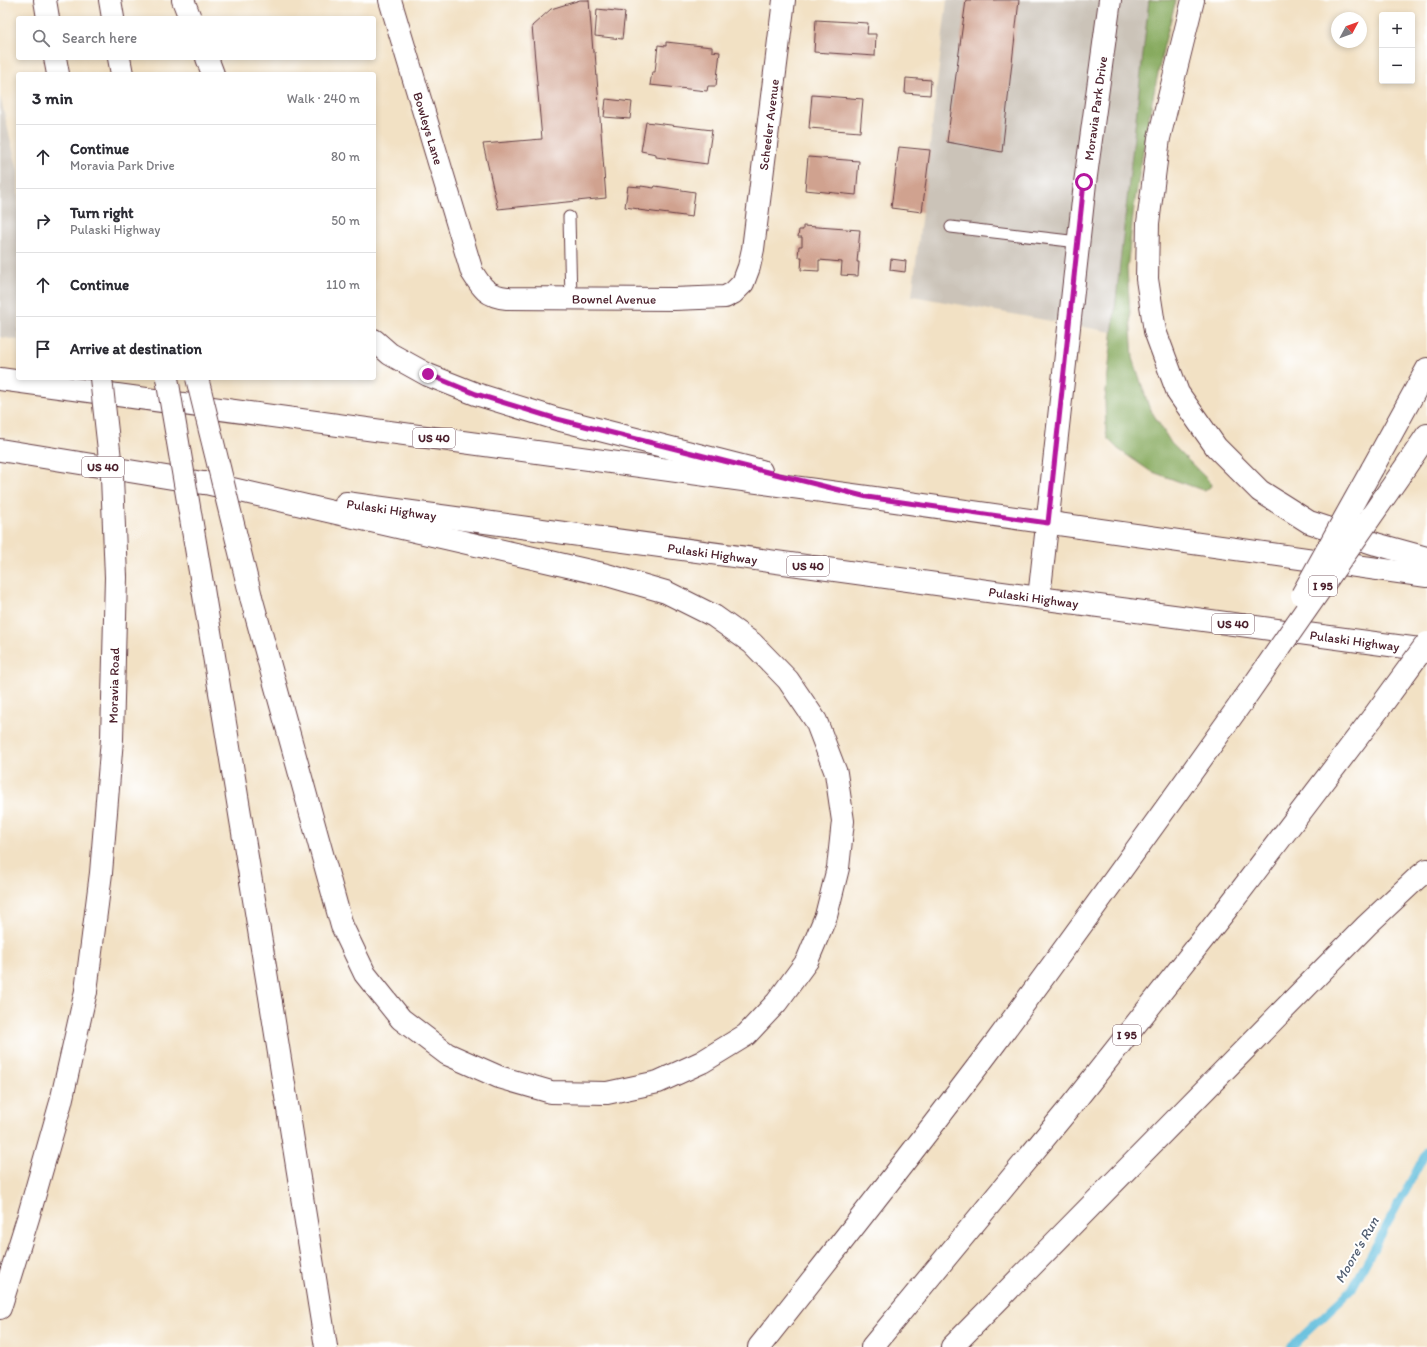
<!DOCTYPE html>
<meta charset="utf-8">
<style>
body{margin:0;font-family:Itim,sans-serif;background:#f7f7f7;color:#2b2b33}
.controls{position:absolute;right:12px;top:12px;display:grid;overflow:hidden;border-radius:4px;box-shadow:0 2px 6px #0003}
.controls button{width:36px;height:36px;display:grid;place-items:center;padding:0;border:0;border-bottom:1px solid #e1e1e2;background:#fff;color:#2b2b33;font:20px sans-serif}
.compass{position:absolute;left:1331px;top:12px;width:36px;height:36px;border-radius:50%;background:#fff;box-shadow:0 2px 6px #0003;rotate:49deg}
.stop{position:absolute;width:12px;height:12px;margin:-9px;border:3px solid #b5179e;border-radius:50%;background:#fff}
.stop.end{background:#b5179e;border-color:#fff;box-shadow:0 1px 4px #0008}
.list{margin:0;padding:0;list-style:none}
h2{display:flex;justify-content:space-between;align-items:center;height:52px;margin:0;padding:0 16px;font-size:17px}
h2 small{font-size:13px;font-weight:400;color:#7c7c81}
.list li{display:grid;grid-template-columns:26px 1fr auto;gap:12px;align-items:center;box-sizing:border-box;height:64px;padding:0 16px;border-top:1px solid #e1e1e2}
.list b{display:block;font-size:15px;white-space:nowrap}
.list p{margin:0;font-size:13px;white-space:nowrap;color:#7c7c81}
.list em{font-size:13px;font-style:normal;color:#7c7c81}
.icon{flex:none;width:22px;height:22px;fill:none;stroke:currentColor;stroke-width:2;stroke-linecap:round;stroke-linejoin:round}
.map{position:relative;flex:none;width:1427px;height:1347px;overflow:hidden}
.search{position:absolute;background:#fff;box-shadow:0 2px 6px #0003;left:16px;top:16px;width:360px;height:44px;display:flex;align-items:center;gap:10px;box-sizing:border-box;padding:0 14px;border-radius:4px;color:#7c7c81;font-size:15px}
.panel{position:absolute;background:#fff;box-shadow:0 2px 6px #0003;left:16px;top:72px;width:360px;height:308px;border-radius:4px}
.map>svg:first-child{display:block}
.industrial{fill:#cbc3b8}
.forest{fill:#87aa5f;stroke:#686445}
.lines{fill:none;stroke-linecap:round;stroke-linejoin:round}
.stream{stroke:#5dbcdb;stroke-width:8}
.building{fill:#d0a28f}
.lane-casing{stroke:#633c42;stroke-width:13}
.street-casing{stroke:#633c42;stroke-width:24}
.secondary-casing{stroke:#633c42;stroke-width:24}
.primary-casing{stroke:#633c42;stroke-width:24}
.highway-casing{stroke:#633c42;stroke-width:24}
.lane{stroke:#fff;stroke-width:11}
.street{stroke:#fff;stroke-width:22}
.secondary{stroke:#fff;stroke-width:22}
.primary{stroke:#fff;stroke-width:22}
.highway{stroke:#fff;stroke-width:22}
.primary-bridge-casing{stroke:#633c42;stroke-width:24;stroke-linecap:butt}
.highway-bridge-casing{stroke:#633c42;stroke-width:24;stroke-linecap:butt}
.primary-bridge{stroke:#fff;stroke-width:22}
.highway-bridge{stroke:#fff;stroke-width:22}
.route{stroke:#b5179e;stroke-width:5}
.labels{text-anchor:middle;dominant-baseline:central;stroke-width:4;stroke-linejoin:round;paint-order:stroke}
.shield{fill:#fff;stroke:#80626b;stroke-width:1}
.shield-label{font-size:12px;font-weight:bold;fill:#4a1f2b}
.street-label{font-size:13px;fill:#4a1f2b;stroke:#fff}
.water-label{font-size:14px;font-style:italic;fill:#525e71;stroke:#fff}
</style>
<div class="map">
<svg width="1427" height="1347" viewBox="0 0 1427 1347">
<rect width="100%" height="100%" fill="#fff"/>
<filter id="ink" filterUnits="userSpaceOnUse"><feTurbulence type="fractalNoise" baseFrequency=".025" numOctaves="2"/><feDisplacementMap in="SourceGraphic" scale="8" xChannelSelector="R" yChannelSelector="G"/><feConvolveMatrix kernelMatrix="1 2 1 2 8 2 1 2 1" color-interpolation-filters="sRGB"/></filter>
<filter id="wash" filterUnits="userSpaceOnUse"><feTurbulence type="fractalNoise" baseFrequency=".012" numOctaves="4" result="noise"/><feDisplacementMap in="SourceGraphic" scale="16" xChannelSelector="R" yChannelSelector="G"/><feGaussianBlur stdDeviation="0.9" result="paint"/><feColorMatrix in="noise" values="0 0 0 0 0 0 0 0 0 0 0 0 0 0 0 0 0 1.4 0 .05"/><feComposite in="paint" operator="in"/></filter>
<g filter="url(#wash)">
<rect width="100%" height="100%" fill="#f2e1c4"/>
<g class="industrial">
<path d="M947,0H1153L1117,333L912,296Z"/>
<path d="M0,96L18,171V340L0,337Z"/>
</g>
<path class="forest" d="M1149,0H1176L1164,45L1148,121L1134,207L1127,269L1133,358L1149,407L1171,443L1210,482L1211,486L1205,491L1150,471L1118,449L1108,439L1106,433L1105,400Z"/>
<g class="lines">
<path class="stream" d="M1291,1347L1352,1289L1427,1151"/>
</g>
<g id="blocks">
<g class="building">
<path d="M580,0H589L593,52H595L606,198L498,209L483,144L542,139L532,26L551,9Z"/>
<path d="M966,0H1019L1002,152L947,142Z"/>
<path d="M597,9L625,12L622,39L595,36Z"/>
<path d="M816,20L868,23L867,34H876L875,56L814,52Z"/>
<path d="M666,42L712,47V51L720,52L716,86H708L707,91L650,85L652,72H655L658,45L666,46Z"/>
<path d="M906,78L931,80L930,95L905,93Z"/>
<path d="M812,95L863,99L860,132L809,128Z"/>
<path d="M606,99L632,102L630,119L604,117Z"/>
<path d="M646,122L712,130L707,164L656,157V154L641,151Z"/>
<path d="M899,147L930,150L922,212L891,208Z"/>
<path d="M808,157L859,161L856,195L805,190Z"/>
<path d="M628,186L641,187V186L654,188L655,186L695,192L692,217L638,210L639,209L625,207Z"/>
<path d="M803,226L860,230L857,262H859L858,276L841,275L842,262L819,260V271L801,270L802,257H798L799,246H802V237H798L799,230H803Z"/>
<path d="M891,259L906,261L905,272L890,270Z"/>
</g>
</g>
</g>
<g filter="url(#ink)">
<use href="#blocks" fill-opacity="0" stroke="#633c42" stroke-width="1"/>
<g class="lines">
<defs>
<g id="lane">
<path d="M569,217L571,299"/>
<path d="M951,227L1078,242"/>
</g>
<g id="street">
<path id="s1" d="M390,0L472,272C482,288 487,296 507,298L674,299L725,297L733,293L743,283L749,267L753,249L784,0"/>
</g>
<g id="secondary">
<path id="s2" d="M1039,598L1085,183L1110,0"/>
</g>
<g id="primary">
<path d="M45,0L48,18"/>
<path d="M110,0L113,18"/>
<path d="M183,0L190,18"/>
<path d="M55,58L58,74"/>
<path d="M119,58L122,74"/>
<path d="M207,58L213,74"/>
<path d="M374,340L390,354L428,375L476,394L557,419L761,471"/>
<path d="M0,379L867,497L1427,576"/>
<path d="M0,450L203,483"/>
<path d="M206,483L607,575L666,592L714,616L752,643L788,680L816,721L836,773L843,821L838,868L826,916L807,961L777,1002L746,1035L702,1062L658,1082L607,1093L551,1092L499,1077L447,1054L401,1019L365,974L342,926L251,597"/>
<path id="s3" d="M346,503L1039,598L1427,650"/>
<path d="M203,589L271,1003"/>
<path id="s4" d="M86,991L101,873L112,739L116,577"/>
</g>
<g id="highway">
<path d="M1193,0L1159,138L1148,223L1147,279L1155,331L1178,393L1216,447L1260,491L1309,522L1376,544L1427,558"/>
<path d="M1372,469L1427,369"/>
<path d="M1402,472L1427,435"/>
<path d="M271,1003L326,1347"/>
<path d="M0,1308L28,1218L61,1102L86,991"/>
<path d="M759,1347C839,1246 919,1145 996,1042C1080,928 1162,814 1244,699"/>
<path d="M872,1347L1071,1106L1226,910L1373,717"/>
<path d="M952,1347L1367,925L1416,879L1427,870"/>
</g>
</defs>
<use href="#lane" class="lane-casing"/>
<use href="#street" class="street-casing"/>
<use href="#secondary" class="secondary-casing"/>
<use href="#primary" class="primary-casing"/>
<use href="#highway" class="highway-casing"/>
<use href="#lane" class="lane"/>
<use href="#street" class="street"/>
<use href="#secondary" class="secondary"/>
<use href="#primary" class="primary"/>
<use href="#highway" class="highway"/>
<defs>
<g id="primary-bridge">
<path d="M101,378L112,477L116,577"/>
<path d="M167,378L203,589"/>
<path d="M197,378L251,597"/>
</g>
<g id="highway-bridge">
<path d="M1302,595L1372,469"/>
<path d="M1244,699L1402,472"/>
<path d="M1373,717L1427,643"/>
</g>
</defs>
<use href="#primary-bridge" class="primary-bridge-casing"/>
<use href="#highway-bridge" class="highway-bridge-casing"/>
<use href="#primary-bridge" class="primary-bridge"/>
<use href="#highway-bridge" class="highway-bridge"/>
</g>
</g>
<g class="lines" filter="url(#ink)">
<path class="route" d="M428,374L476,394L557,419L867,497L1048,523L1084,182"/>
</g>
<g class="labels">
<g class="shield">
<rect x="413" y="428" width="42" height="20" rx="3"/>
<rect x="82" y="457" width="42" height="20" rx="3"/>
<rect x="787" y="556" width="42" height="20" rx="3"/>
<rect x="1309" y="576" width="28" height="20" rx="3"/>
<rect x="1212" y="614" width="42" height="20" rx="3"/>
<rect x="1113" y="1025" width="28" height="20" rx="3"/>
</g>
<g class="shield-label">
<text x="434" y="438">US 40</text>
<text x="103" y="467">US 40</text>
<text x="808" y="566">US 40</text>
<text x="1323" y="586">I 95</text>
<text x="1233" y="624">US 40</text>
<text x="1127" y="1035">I 95</text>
</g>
<g class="street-label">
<text stroke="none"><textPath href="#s2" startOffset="493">Moravia Park Drive</textPath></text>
<text stroke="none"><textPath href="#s1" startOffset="732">Scheeler Avenue</textPath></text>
<text stroke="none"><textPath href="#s1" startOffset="134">Bowleys Lane</textPath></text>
<text stroke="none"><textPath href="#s1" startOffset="437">Bownel Avenue</textPath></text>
<text stroke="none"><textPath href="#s3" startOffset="46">Pulaski Highway</textPath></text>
<text stroke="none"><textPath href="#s3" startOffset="370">Pulaski Highway</textPath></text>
<text stroke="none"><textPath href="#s3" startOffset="694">Pulaski Highway</textPath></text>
<text stroke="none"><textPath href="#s3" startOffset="1018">Pulaski Highway</textPath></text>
<text stroke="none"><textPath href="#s4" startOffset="307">Moravia Road</textPath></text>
</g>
<g class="water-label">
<text transform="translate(1357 1250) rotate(-60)">Moore's Run</text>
</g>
</g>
</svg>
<div class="controls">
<button>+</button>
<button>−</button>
</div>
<svg class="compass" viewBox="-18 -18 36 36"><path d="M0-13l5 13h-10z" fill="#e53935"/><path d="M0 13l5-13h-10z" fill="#7c7c81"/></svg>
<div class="stop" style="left:1084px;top:182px"></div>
<div class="stop end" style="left:428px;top:374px"></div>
<div class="search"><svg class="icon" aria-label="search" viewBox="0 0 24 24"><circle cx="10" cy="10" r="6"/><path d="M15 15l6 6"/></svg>Search here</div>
<section class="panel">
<h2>3 min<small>Walk · 240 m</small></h2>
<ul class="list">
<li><svg class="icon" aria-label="ahead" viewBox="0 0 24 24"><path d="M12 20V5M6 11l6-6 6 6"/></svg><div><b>Continue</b><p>Moravia Park Drive</p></div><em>80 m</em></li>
<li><svg class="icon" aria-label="right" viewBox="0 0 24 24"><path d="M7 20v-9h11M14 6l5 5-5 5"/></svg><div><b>Turn right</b><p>Pulaski Highway</p></div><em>50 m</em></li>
<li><svg class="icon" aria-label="ahead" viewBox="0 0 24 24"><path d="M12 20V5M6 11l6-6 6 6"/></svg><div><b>Continue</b></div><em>110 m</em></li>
<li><svg class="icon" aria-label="arrive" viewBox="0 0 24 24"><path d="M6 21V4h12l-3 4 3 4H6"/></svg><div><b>Arrive at destination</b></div></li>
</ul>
</section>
</div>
